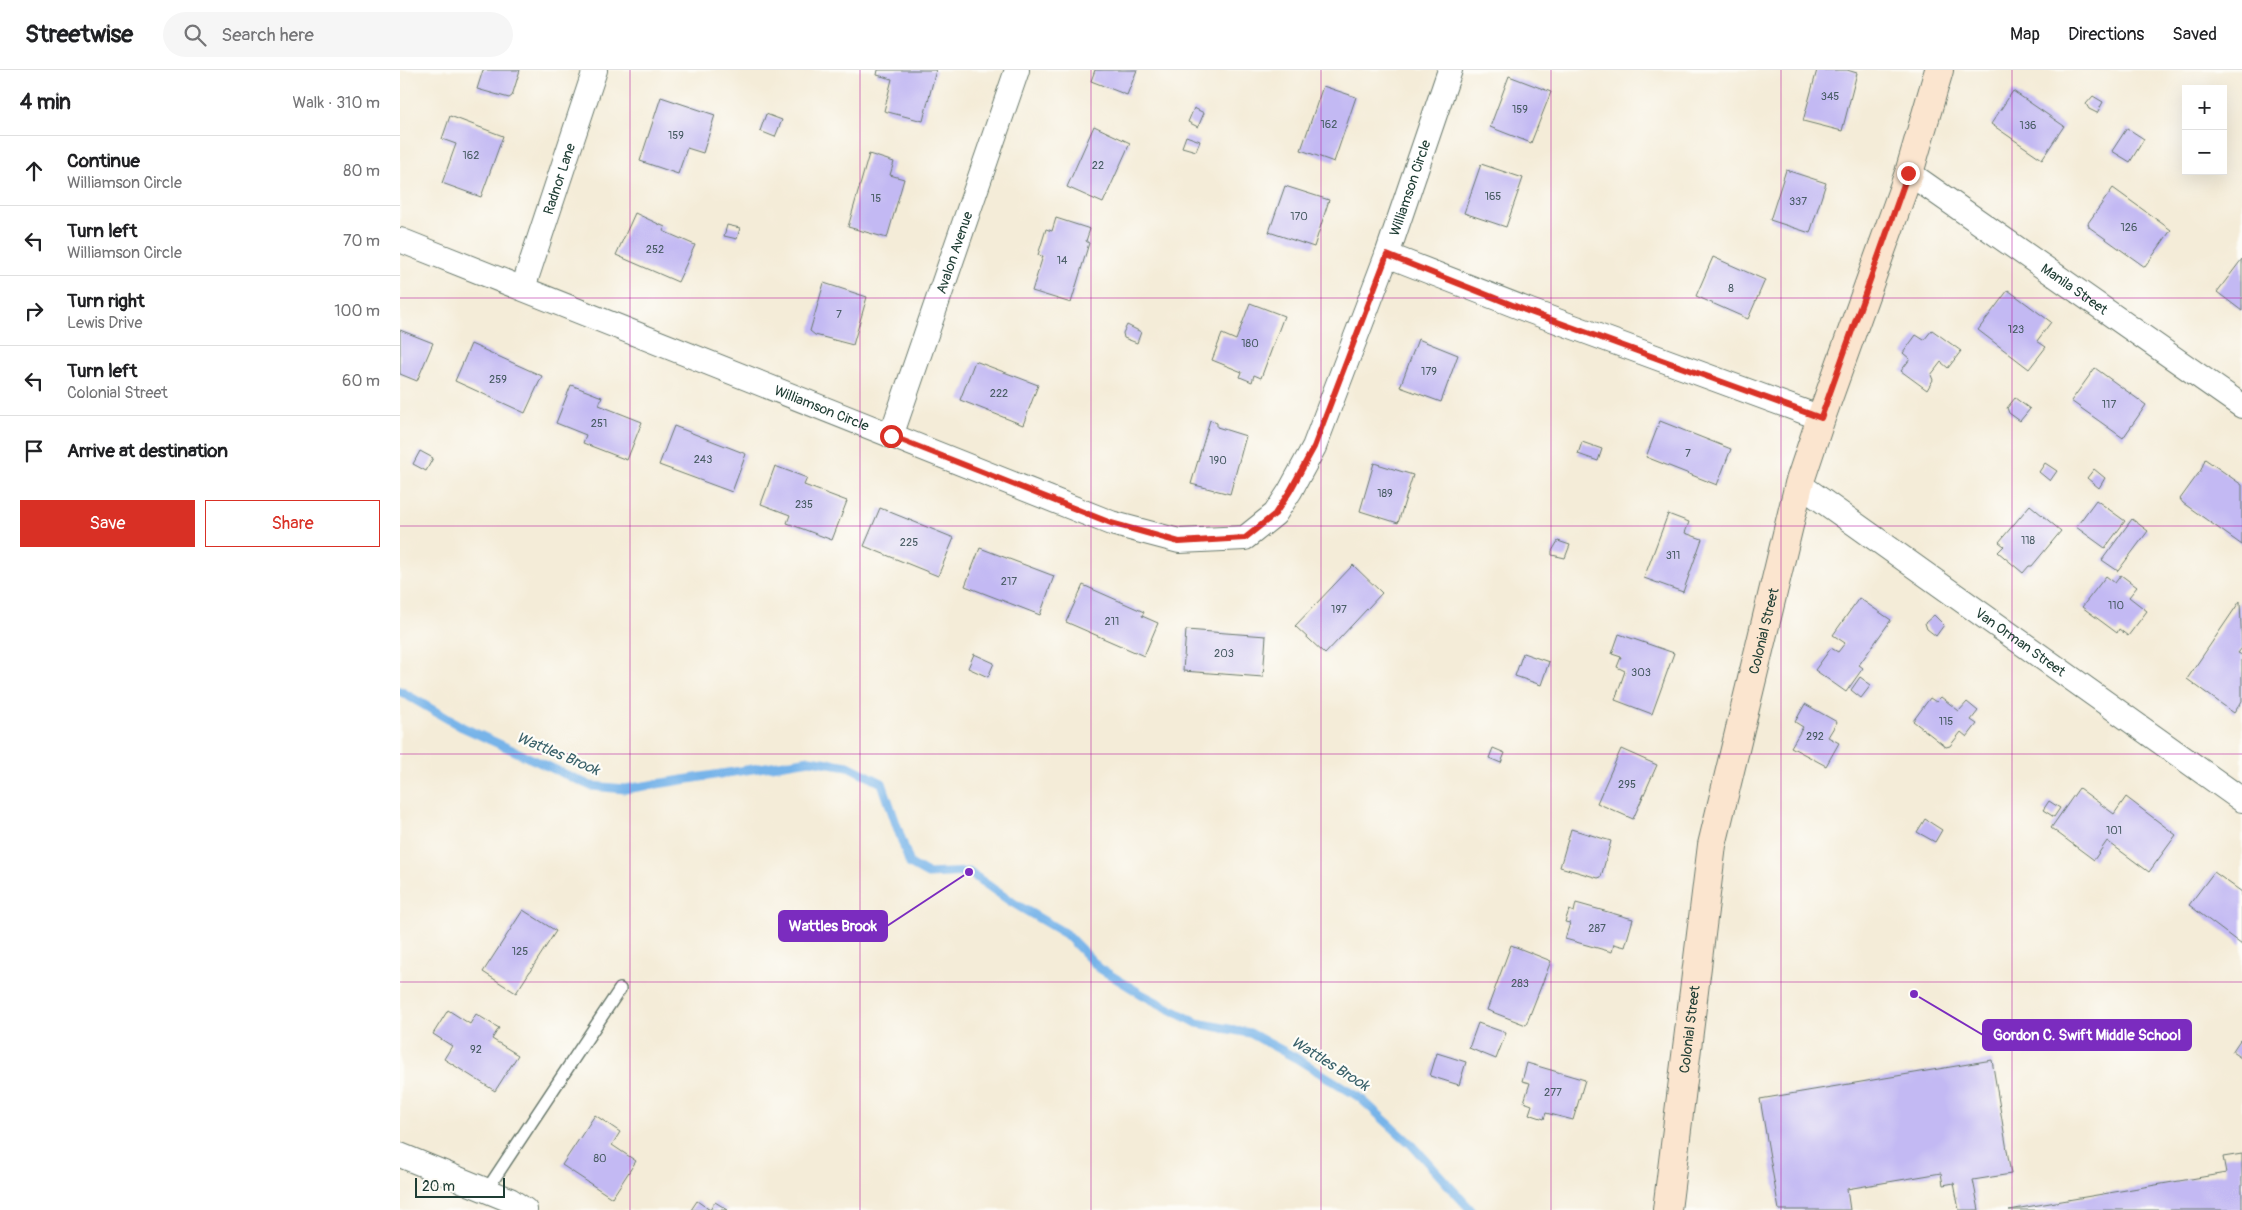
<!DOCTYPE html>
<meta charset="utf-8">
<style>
body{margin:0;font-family:Pangolin,sans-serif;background:#f6f6f6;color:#202124}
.controls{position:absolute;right:15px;top:15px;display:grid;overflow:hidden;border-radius:0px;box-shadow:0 5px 20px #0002}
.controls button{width:45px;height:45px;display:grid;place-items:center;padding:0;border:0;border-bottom:1px solid #e0e0e0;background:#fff;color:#202124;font:25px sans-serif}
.scale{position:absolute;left:15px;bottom:12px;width:90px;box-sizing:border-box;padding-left:5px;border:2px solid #1f3d34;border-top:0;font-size:14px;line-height:18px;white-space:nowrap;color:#1f3d34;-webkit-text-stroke:4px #fdfcf7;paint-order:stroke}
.stop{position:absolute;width:15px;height:15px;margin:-11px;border:4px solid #d93025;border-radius:50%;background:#fff}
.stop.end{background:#d93025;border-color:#fff;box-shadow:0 1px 5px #0008}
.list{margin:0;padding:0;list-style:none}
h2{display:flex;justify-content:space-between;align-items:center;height:65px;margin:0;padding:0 20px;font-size:21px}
h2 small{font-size:16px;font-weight:400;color:#757577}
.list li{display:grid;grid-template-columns:32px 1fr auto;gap:15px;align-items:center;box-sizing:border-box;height:70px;padding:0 20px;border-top:1px solid #e0e0e0}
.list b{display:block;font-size:19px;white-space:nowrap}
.list p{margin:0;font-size:16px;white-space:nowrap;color:#757577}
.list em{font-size:16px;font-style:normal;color:#757577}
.actions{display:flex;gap:10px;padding:15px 20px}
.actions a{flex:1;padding:11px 0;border:1px solid #d93025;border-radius:0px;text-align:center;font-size:18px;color:#d93025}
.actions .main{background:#d93025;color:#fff}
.icon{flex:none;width:28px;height:28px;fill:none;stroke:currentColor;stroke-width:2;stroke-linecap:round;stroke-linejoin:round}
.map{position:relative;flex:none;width:1842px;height:1140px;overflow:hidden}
header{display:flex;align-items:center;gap:30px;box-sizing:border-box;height:70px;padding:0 25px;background:#fff;border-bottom:1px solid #e0e0e0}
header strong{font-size:24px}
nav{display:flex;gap:28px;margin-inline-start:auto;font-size:18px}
.search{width:350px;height:45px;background:#f6f6f6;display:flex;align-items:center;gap:12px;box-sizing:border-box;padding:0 18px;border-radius:28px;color:#757577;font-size:19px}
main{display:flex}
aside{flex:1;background:#fff}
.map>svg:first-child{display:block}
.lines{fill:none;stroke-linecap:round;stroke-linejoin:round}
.stream{stroke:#77b4e9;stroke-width:9}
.building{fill:#c3b9f3}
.lane-casing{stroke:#6a7a6d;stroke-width:14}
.street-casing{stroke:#6a7a6d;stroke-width:26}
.secondary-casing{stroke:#6a7a6d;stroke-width:30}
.lane{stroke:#fff;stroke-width:11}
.street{stroke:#fff;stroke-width:24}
.secondary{stroke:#fbe5cf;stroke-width:28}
.route{stroke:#d93025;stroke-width:6}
.grid{fill:none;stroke:#b5179e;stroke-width:1;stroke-opacity:0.55}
.labels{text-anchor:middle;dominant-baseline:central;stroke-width:4.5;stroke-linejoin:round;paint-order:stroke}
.number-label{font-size:11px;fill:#485c64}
.street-label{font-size:14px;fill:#1f3d34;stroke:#fdfcf7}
.water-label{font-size:15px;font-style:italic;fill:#39616a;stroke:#fdfcf7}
.leader{fill:none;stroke:#7b2cbf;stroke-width:2}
.callout-dot{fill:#7b2cbf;stroke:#fdfcf7;stroke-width:2}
.callout{fill:#7b2cbf;stroke:#7b2cbf;stroke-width:2}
.callout-label{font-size:15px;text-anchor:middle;font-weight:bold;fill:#fff}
</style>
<header>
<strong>Streetwise</strong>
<div class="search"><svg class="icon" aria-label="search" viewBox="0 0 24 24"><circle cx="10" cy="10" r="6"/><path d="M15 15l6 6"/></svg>Search here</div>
<nav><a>Map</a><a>Directions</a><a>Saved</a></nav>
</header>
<main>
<aside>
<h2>4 min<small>Walk · 310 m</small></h2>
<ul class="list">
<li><svg class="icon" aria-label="ahead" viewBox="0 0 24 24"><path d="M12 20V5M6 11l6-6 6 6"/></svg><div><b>Continue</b><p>Williamson Circle</p></div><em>80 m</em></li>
<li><svg class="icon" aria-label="left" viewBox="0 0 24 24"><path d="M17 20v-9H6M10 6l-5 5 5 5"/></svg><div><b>Turn left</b><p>Williamson Circle</p></div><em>70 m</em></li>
<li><svg class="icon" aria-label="right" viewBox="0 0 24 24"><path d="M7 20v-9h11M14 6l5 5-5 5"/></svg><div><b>Turn right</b><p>Lewis Drive</p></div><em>100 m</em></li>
<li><svg class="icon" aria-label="left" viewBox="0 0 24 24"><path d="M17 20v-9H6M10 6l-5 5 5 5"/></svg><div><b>Turn left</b><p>Colonial Street</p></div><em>60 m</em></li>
<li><svg class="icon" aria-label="arrive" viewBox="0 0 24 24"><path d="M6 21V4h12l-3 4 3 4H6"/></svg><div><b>Arrive at destination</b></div></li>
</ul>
<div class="actions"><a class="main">Save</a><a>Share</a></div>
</aside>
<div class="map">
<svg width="1842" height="1140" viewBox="0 0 1842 1140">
<rect width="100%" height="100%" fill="#fdfcf7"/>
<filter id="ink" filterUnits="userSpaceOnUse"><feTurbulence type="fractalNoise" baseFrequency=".02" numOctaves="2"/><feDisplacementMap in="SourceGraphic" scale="10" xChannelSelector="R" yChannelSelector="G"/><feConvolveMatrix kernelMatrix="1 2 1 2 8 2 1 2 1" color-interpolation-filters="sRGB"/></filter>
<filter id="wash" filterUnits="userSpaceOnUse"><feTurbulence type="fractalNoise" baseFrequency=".0096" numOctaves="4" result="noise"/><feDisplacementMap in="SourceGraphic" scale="20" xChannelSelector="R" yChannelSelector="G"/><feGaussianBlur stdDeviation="1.12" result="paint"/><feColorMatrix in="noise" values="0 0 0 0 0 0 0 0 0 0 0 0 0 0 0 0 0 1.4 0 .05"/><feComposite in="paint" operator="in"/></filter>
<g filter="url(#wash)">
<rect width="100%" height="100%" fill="#f4ecd8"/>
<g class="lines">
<path class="stream" d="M0,621L62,657L191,716L225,719L410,690L448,696L482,713L510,794L528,804L569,802L610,831L666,864L699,898L743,925L797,953L850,963L896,988L959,1027L1012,1075L1071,1140"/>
</g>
<g id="blocks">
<g class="building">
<path d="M83,0H120L112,26L109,28L77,19Z"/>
<path d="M478,0H536L523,51L484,41L492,9L477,5Z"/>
<path d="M695,0H737L727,25L691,11Z"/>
<path d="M1417,0H1447L1457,3L1442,61L1403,51Z"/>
<path d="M1109,6L1151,22L1131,73L1090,57Z"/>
<path d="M923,16L956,27L934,92L901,80Z"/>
<path d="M1613,21L1664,56L1642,89L1591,54Z"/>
<path d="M1693,26L1703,32L1697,43L1689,39L1686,34Z"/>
<path d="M261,27L315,45L303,83L287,78L278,104L240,91Z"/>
<path d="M794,38L804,43L798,57L788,52Z"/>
<path d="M366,44L382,50L375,67L360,61Z"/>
<path d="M50,46L103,66L81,127L42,113L56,74L42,69Z"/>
<path d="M694,56L730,73L703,133L667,117Z"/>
<path d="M1727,58L1744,69L1730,92L1712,81Z"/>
<path d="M786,66L800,71L796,81L782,77Z"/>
<path d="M469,84L494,92L490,105L504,109L487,168L448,157Z"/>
<path d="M1081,94L1123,108L1106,157L1064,143Z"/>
<path d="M1386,100L1426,113L1410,163L1370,150Z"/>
<path d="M885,116L929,130L914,177L869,162Z"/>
<path d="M1713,118L1771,160L1745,197L1689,157L1688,153Z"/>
<path d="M235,143L265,157L263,161L295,175L278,212L216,185Z"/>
<path d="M656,148L690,159L686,171L689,173L671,233L632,221L643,186L638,185L646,159L652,161Z"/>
<path d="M327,155L340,158L337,169L324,166Z"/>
<path d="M1313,187L1365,210L1348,249L1296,226Z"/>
<path d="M1842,189V241L1817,222Z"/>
<path d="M424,213L467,227L453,275L415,265L410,261Z"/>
<path d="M1608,220L1651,252L1637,271L1646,277L1629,299L1578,260Z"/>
<path d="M850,233L884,246L861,308L854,305L852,312L840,307L842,302L812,290L822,264L836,270Z"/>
<path d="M727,255L741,262L737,273L724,268L723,263Z"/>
<path d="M0,260L33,273L17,311L0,304Z"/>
<path d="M1532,260L1561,281L1548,298L1541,292L1531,305L1533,310L1527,320L1501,301L1510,289L1503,283L1516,265L1524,270Z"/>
<path d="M1018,269L1058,285L1041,332L1000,317Z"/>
<path d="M71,274L142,306L125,343L55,311Z"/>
<path d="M575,291L638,315L623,355L560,330Z"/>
<path d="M1695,298L1746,335L1723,368L1671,331Z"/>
<path d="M171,315L202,327L199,335L242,352L227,390L183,373L186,365L156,353Z"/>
<path d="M1615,328L1630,339L1620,351L1609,343L1607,338Z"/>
<path d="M810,350L817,353V357L846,366L830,424L791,414Z"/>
<path d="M1260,351L1331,379L1317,415L1246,387Z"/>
<path d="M274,356L346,384L332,422L259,395Z"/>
<path d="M1182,372L1202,379L1198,391L1178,384Z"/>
<path d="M20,381L33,388L26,401L13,394Z"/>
<path d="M1805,389L1842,415V475L1783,433L1780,429L1801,400Z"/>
<path d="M974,393L1013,405L998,453L960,441Z"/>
<path d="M1645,393L1657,401L1650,411L1639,402Z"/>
<path d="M375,396L407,408L404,415L447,431L432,470L387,453L390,445L361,434Z"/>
<path d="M1694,399L1705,408L1699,418L1687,408Z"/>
<path d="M1696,430L1725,451L1705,478L1676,457Z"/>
<path d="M1630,435L1661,461L1632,496H1629L1623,503L1598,482L1604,476L1599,472Z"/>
<path d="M480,438L554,468L538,506L464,476Z"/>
<path d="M1268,444L1289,452L1285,463L1302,469L1283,522L1244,508Z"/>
<path d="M1732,449L1748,461L1718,501L1702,490Z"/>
<path d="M1158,471L1170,475L1165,488L1152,485V481Z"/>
<path d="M580,478L654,506L640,545L565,516Z"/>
<path d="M953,495L982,523L925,584L895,556Z"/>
<path d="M1721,505L1737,517L1729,527L1747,541L1728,566L1719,559L1717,563L1682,537L1706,506L1715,513Z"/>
<path d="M683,515L744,542L742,546L758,553L744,586L666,552Z"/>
<path d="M1459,528L1491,550L1459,595L1463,598L1446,622L1415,600L1431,578L1438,582L1445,573L1433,565Z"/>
<path d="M1840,531L1842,578L1838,583L1842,585V631L1834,643L1787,609Z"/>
<path d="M1534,545L1544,555L1536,566L1527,559L1525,553Z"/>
<path d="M786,560L866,566L863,607L783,601Z"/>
<path d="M1219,564L1274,583L1252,644L1215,630L1225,601L1217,597L1221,587L1212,584Z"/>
<path d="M1123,583L1149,592L1141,615L1115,606Z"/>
<path d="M574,584L594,593L588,607L568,598Z"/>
<path d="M1460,607L1471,615L1461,628L1451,620Z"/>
<path d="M1541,627L1559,641L1567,632L1578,641L1571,650L1577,654L1567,667L1561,662L1550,676L1546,677L1513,651L1530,628L1536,632Z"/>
<path d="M1405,634L1437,652L1428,667L1439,673L1426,696L1391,677L1403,657L1395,652Z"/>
<path d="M1093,678L1105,683L1101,693L1089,688Z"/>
<path d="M1221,679L1257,695L1233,749L1197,733Z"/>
<path d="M1679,718L1714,744L1726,727L1776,765L1749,802L1707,771L1694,790L1651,758Z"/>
<path d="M1649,731L1660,738L1654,747L1643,740Z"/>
<path d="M1525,749L1542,760L1535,772L1517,762Z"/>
<path d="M1171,759L1211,771L1201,807L1198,808L1160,797Z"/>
<path d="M1814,802L1842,822V875L1789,835Z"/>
<path d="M1176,833L1233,849L1225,877L1214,874L1212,882L1165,869L1170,853L1165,852L1169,840L1174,842Z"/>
<path d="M123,840L156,861L116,923L83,902Z"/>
<path d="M1111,875L1151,891L1126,955L1087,940Z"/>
<path d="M48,940L70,954L76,944L99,958L92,969L118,985L95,1021L44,989L52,976L33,964Z"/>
<path d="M1078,953L1106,963L1096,989L1069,978Z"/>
<path d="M1840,970L1842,971L1841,988L1832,982Z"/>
<path d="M1037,983L1066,992L1059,1015L1030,1006Z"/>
<path d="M1592,990L1611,1104L1573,1110L1579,1140H1559L1554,1113L1543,1115L1541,1103L1447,1119L1450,1140H1379L1360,1029Z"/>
<path d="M1127,993L1185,1010L1173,1050L1146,1043L1144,1049L1129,1044L1132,1035L1124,1032L1130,1013L1122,1011Z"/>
<path d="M195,1045L220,1062L212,1075L236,1091L212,1128L162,1095Z"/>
<path d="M1842,1084V1140H1609L1826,1103L1823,1087Z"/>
<path d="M297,1131L310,1140L315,1132L328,1140H291Z"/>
</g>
</g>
</g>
<g filter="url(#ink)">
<use href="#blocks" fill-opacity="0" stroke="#6a7a6d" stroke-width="1"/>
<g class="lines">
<defs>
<path id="lane" d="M86,1121L220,919"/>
<g id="street">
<path id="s1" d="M1509,103L1842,336"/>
<path id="s2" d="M0,170L711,453L779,471L845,468L875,444L890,421L914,377L987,185L1050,0"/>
<path d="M987,185L1130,241L1421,348"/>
<path id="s3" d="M123,218L195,0"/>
<path id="s4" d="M491,366L617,0"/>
<path id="s5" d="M1399,414L1842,730"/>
<path d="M0,1085L110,1130L125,1140"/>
</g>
<g id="secondary">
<path id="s6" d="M1267,1140L1312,775L1399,414L1421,348L1509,103L1539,0"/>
</g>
</defs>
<use href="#lane" class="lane-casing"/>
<use href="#street" class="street-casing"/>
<use href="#secondary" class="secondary-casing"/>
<use href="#lane" class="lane"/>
<use href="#street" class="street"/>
<use href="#secondary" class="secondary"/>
</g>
</g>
<g class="lines" filter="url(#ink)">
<path class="route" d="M491,366L711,453L779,472L845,468L875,444L890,421L914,377L987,185L1130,242L1421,348L1508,103"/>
</g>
<path class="grid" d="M230,0V1140M460,0V1140M691,0V1140M921,0V1140M1151,0V1140M1381,0V1140M1612,0V1140M0,228H1842M0,456H1842M0,684H1842M0,912H1842"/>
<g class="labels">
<g class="number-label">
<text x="1430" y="26">345</text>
<text x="1120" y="39">159</text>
<text x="929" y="54">162</text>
<text x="1628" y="55">136</text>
<text x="276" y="65">159</text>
<text x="71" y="85">162</text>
<text x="698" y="95">22</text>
<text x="1093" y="126">165</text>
<text x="476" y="128">15</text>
<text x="1398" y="131">337</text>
<text x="899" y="146">170</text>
<text x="1729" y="157">126</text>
<text x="255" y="179">252</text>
<text x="662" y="190">14</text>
<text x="1331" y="218">8</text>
<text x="439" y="244">7</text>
<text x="1616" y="259">123</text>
<text x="850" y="273">180</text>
<text x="1029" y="301">179</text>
<text x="98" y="309">259</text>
<text x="599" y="323">222</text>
<text x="1709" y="334">117</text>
<text x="199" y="353">251</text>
<text x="1288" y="383">7</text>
<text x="303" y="389">243</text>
<text x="818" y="390">190</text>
<text x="985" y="423">189</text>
<text x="404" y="434">235</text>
<text x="1628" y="470">118</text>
<text x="509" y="472">225</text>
<text x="1273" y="485">311</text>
<text x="609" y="511">217</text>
<text x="1716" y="535">110</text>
<text x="939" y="539">197</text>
<text x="712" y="551">211</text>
<text x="824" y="583">203</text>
<text x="1241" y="602">303</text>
<text x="1546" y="651">115</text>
<text x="1415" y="666">292</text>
<text x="1227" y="714">295</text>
<text x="1714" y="760">101</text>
<text x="1197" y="858">287</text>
<text x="120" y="881">125</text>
<text x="1120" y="913">283</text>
<text x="76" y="979">92</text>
<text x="1153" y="1022">277</text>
<text x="200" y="1088">80</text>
</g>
<g class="street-label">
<text stroke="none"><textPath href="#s3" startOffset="115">Radnor Lane</textPath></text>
<text stroke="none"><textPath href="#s2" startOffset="1294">Williamson Circle</textPath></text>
<text stroke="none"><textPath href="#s4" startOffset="194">Avalon Avenue</textPath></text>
<text stroke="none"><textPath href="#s1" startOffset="202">Manila Street</textPath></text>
<text stroke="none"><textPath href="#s2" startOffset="454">Williamson Circle</textPath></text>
<text stroke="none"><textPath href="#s6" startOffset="588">Colonial Street</textPath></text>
<text stroke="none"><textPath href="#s5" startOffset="272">Van Orman Street</textPath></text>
<text stroke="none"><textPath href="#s6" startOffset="182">Colonial Street</textPath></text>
</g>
<g class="water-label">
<text transform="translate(158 684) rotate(23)">Wattles Brook</text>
<text transform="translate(930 994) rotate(32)">Wattles Brook</text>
</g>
</g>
<path class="leader" d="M569 802L487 856M1514 924L1583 965"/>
<g class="callout-dot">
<circle cx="569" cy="802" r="5"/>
<circle cx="1514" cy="924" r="5"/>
</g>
<g class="callout">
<rect x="379" y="841" width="108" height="30" rx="5"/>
<rect x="1583" y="950" width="208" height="30" rx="5"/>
</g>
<g class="callout-label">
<text x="433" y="861">Wattles Brook</text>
<text x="1687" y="970">Gordon C. Swift Middle School</text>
</g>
</svg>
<div class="controls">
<button>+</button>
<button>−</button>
</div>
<div class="scale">20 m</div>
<div class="stop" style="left:491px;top:366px"></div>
<div class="stop end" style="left:1508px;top:103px"></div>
</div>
</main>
